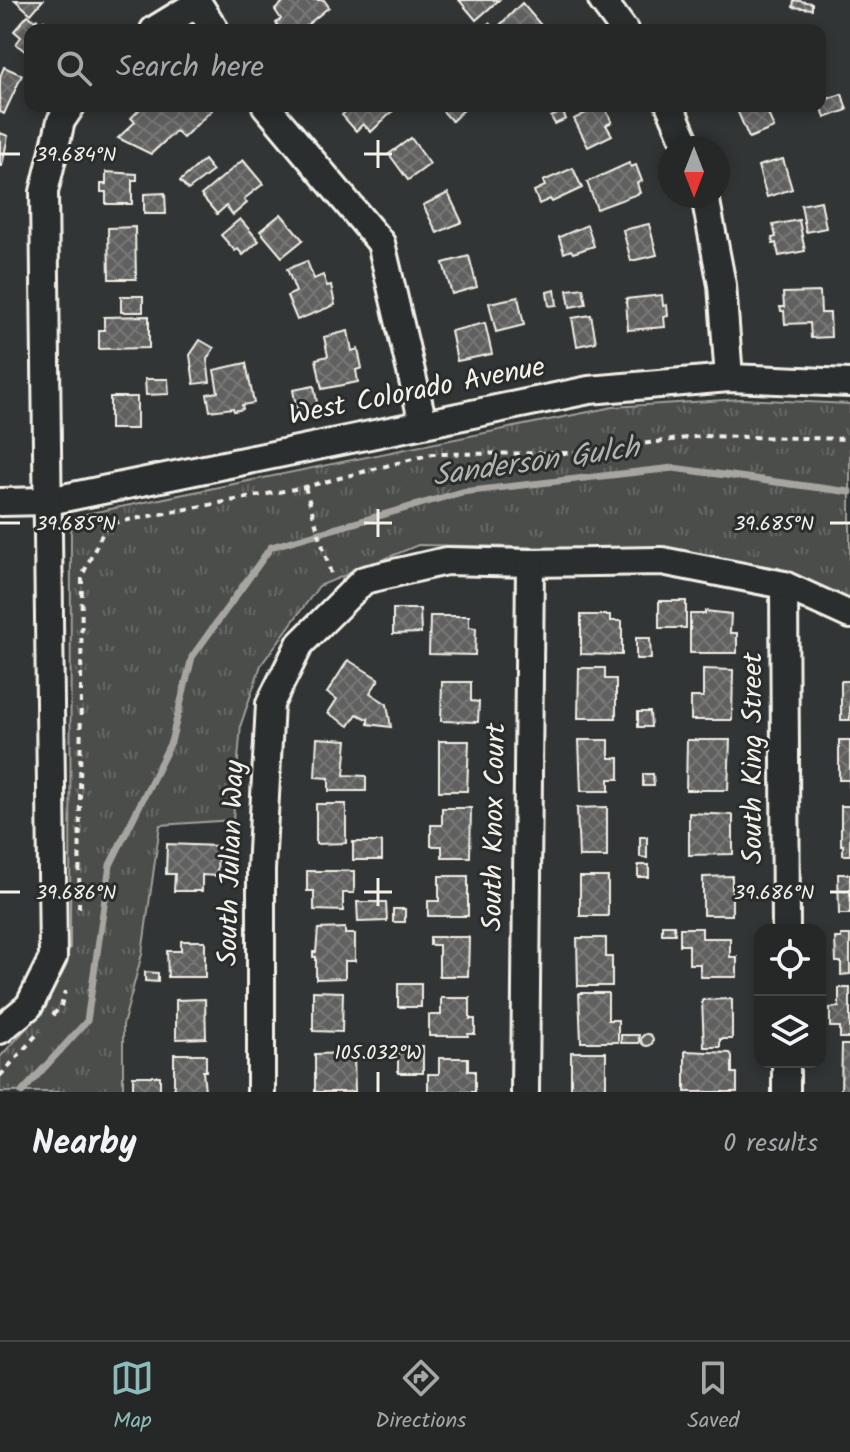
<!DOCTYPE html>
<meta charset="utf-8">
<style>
body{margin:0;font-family:Kalam,sans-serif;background:#323434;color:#f1f3f6}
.controls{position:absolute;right:24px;bottom:24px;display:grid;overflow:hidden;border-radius:16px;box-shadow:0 4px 12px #0003}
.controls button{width:72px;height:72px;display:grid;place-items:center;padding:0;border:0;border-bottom:2px solid #424445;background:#262828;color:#f1f3f6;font:40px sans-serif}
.compass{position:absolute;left:658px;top:136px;width:72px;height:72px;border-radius:50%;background:#262828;box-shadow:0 4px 12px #0003;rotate:180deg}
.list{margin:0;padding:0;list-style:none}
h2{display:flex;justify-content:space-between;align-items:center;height:104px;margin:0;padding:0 32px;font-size:34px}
h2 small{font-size:26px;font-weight:400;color:#a4a6a8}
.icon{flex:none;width:44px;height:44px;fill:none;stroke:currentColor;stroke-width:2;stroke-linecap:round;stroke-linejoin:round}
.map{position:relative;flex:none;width:850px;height:1092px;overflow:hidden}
.search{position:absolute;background:#262828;box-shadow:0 4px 12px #0003;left:24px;right:24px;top:24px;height:88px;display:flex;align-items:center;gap:20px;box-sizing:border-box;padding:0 28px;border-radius:16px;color:#a4a6a8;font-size:30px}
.sheet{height:248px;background:#262828}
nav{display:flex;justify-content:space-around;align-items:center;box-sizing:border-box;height:112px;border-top:2px solid #424445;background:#262828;font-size:22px;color:#a4a6a8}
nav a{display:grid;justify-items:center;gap:4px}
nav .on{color:#8bbbb9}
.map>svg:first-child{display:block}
.park{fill:url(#park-tufts);stroke:#a09f9a;stroke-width:2}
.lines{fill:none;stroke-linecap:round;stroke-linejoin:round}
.stream{stroke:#a6a5a0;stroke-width:7}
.building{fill:url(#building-cross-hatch);stroke:#f4f1e8;stroke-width:2}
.street-casing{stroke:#f4f1e8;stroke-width:32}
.path{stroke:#f4f1e8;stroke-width:4;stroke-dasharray:6 6;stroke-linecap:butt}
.street{stroke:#2a2d2e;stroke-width:26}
.ticks{fill:none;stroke:#f4f1e8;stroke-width:3}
.labels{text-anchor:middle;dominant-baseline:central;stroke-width:6;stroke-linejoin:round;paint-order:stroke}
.street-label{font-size:28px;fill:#f4f1e8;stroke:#2a2d2e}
.water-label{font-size:30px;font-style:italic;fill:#b3b2ac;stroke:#2a2d2e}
.ticks-label{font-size:20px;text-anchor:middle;fill:#f4f1e8;stroke:#2a2d2e;stroke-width:6;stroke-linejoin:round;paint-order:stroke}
</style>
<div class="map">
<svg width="850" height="1092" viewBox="0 0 850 1092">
<defs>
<pattern id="park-tufts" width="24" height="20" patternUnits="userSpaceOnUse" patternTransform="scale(2)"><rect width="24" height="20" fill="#4b4d4c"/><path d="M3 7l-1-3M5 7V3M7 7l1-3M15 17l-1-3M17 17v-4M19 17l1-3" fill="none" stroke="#666766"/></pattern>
<pattern id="building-cross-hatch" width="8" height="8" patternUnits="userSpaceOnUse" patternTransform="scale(2)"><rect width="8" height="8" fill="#5f605f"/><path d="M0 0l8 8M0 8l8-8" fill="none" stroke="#777776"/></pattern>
</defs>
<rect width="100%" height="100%" fill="#323535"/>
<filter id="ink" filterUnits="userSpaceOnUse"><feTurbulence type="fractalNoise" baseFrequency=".0125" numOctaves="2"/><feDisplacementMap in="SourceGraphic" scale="16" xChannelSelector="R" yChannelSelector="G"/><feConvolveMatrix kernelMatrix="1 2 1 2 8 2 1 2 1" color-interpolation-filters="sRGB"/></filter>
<g filter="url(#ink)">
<path class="park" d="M741,399L850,404V601L779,568L665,550L418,545L319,586L261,665L241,724L233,820L160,825L142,954L123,1025V1092H0V1057L46,1007L70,948L71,517L613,407Z"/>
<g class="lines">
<path class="stream" d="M22,1092L87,1021L110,865L171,742L192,657L271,547L462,492L673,468L850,492"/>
</g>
<g class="building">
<path d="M15,0H43L31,14Z"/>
<path d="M285,0H324L329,7L301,30H280L276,23L281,19L275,10Z"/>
<path d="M459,0H499L476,20Z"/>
<path d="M794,0L812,3V9L793,7Z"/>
<path d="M522,3L545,30H480L489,23L495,30Z"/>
<path d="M28,15L35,21L37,19L42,24L44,20L50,25L49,30H30V55L16,44L21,37L14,31Z"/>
<path d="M4,67L22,75L4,114L0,112V77Z"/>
<path d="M842,94L847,110L825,118L820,101Z"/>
<path d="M139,106H208L212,110L183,138L176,131L151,154L118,138L135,122L131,118L139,110Z"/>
<path d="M341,106H398L371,132L363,124L356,131L342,115L346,111Z"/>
<path d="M438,106H468L452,121Z"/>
<path d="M600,106H604L612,122L606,125L612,135L588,147L574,119Z"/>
<path d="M745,106H765L774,128L749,138L737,110Z"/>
<path d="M562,111L566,119L555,124L551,117Z"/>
<path d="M0,133L8,136L2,166H0Z"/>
<path d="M411,138L430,164L408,180L389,154Z"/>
<path d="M783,159L792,189L767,197L758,166Z"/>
<path d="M204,160L213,171L188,190L180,181Z"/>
<path d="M243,160L263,184L244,199L247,203L233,215L226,206L217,214L201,195Z"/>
<path d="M629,163L631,167L636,165L642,181L637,183L640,193L597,209L587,182Z"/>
<path d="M573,168L582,188L552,202L550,199L539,204L534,191L545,186L543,181Z"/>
<path d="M106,172L137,174V180H132V204H106V192H101V184H106Z"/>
<path d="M165,193L166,214H144V194Z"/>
<path d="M448,193L462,222L437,233L423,205Z"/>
<path d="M821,201L826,228L806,232L801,205Z"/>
<path d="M281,214L303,240L282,257L260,231Z"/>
<path d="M240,219L259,241L243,255L238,249L235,251L221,235Z"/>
<path d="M799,220L805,251L779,256L776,243L773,244L772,238L776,237L773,225Z"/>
<path d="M649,224L657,255L631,261L623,230Z"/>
<path d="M587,225L594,246L573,253L571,250L564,253L559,237Z"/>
<path d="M135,227L136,279H109L108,228Z"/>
<path d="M469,256L477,287L452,294L443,263Z"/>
<path d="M307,261L314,279L323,275L327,286L331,285L335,305L297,320L287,296L296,292L287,269Z"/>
<path d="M583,288L586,304L570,307L567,290Z"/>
<path d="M555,290L557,305L549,306L547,292Z"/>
<path d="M820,292L821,313H830L831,337L811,338L810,323L785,324L784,311H781L780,307H784L783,293Z"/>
<path d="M662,295L663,306L667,305L668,316L664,317L665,327L628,330L626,299Z"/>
<rect x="121" y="296" width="22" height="16"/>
<path d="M518,297L524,325L496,332L489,303Z"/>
<path d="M591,315L596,342L577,346L572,318Z"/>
<path d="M149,316V348L99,349V330H104V317Z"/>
<path d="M485,323L492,354L457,361L451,331Z"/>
<path d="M348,331L352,351L358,349L362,368L356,370L358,382L322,389L316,359L328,356L324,337Z"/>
<path d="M200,340L214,348L207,359L210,382L194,384L190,355Z"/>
<path d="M246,363L254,403L242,405L243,409L234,411L233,408L210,411L207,394L218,392L214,370Z"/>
<path d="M145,379H168L169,394L146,395Z"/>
<path d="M314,386L318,408L297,412L293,390Z"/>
<rect x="110" y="397" width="27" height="32"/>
<rect x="659" y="601" width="27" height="27"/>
<path d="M393,609H420L421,633L393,634Z"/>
<path d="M705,611L731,614L730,633H737V653H690V614H705Z"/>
<path d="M581,615H610V621H622V655L581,654Z"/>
<path d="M430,616H469V627L476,628L475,655L429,654Z"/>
<path d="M636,638H650L651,659H636Z"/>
<path d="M348,660L379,679L370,693L387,704L391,727L368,724V718L367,719L357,714L349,726L328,713L337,699L327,693Z"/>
<path d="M579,668H605V679H616V718H578Z"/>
<path d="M703,669L733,670L732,720H691V697H703Z"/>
<rect x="841" y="681" width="9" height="39"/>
<path d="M442,682H471V701L479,702L478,722L441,721Z"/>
<path d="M638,712H650L651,727H638Z"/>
<path d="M317,738L347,740L344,775L366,776V791H329V778L315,777Z"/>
<path d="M579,740H609V758H619V779H609V791H581Z"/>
<path d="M687,740H730L728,790H686Z"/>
<path d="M839,740H850V795L849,780H839Z"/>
<path d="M439,741H469L467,791H439Z"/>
<path d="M643,774H653L654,786H643Z"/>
<path d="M316,804H346V843L316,844Z"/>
<path d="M841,806H850V855H843V845H841Z"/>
<path d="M607,807V857H579L577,808Z"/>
<path d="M442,808H471L470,857H442V846H431V825H442Z"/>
<path d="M689,813L733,815V854L689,855Z"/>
<path d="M640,837H647V858L640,857Z"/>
<rect x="353" y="842" width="29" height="18"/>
<path d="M167,844L218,846L217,876L202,875V891H174L175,874H166Z"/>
<rect x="638" y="865" width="11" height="12"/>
<path d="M307,871H354V893H343V911L314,910V891H307Z"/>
<path d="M838,874H850V914H839Z"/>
<path d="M439,876H468V916H428V901H439Z"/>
<path d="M732,876V915H703V877Z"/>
<rect x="580" y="877" width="28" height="39"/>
<path d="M357,902H386L387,921L358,922Z"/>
<rect x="393" y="909" width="12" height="13"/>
<path d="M662,925H674L675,934H662Z"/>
<path d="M345,928V934H355V961H345V978L316,979V957H313V952H316L318,929Z"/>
<path d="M680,928H702V938H730V957H737V977H700V964H689V945H680Z"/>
<path d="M841,935H850V974L841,975V962H836L835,938H841Z"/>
<path d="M430,937H469L468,976H439V945H430Z"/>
<path d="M577,938H606V957H612V986H578Z"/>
<path d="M181,941H205V977H168L167,951H181Z"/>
<path d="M145,972L158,973V982L145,981Z"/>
<rect x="398" y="984" width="23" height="23"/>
<path d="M839,988H850V1038H840V1027H830V1008L839,1007Z"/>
<path d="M313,991L343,992L342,1032L313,1031Z"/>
<path d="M579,993H608V1020H618V1042H581Z"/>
<path d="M441,998H470V1019H475V1034H468V1036H429V1015H441Z"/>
<path d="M205,999L206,1038L176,1039V1000Z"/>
<path d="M732,999V1039H720V1047H704L702,1000Z"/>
<circle cx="647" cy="1040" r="6"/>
<rect x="621" y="1035" width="18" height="8"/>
<path d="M842,1045H850V1092H841Z"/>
<rect x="398" y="1046" width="25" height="27"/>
<path d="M685,1051L730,1053L732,1056V1073H737V1092H685Z"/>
<path d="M571,1052H606V1092L571,1090Z"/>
<path d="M354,1053L355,1092H315V1054Z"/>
<path d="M174,1054H203L206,1056V1071H203L205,1091L174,1092Z"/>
<path d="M439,1058H468V1071H475V1092H428V1074H439Z"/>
<rect x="133" y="1076" width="27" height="16"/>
</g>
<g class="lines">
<defs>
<g id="street">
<path d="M196,0L215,30"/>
<path d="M602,0L624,30"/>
<path d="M154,30L198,3"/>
<path d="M266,106L381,243L423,423"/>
<path d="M670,106L688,148"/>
<path d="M705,196L722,285L729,378"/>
<path d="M0,502L49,501L589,390L729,378L850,383"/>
<path d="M784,585L786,930"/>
<path d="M0,1030L29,1006L53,958L44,192L61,121L71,106"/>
<path d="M786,1062V1092"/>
<path d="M261,1092V870L270,704L300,644L364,580L446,561L530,563L662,561L784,585L850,615"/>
<path d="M525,1092L530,563"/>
</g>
</defs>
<use href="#street" class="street-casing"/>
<g class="path">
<path d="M305,487L332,577"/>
<path d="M90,517L107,524"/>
<path d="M79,908L82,576L107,524L305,487L432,454L573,453L702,436L850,439"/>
<path d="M53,1015L61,1006L65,991"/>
<path d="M0,1076L40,1031"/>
</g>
<use href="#street" class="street"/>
</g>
</g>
<path class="ticks" d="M378,140V168M0,154H20M364,154H392M378,509V537M0,523H20M364,523H392M830,523H850M378,878V906M0,892H20M364,892H392M830,892H850M378,1072V1092"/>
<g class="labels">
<g class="street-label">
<text transform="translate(417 392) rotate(-11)">West Colorado Avenue</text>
<text transform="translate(753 758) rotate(-90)">South King Street</text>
<text transform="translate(495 827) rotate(-89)">South Knox Court</text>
<text transform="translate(232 863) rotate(-88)">South Julian Way</text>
</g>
<g class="water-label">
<text transform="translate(536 463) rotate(-8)">Sanderson Gulch</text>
</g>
</g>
<g class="ticks-label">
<text x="76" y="161">39.684°N</text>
<text x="774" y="530">39.685°N</text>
<text x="76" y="530">39.685°N</text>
<text x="774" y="899">39.686°N</text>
<text x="76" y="899">39.686°N</text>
<text x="378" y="1059">105.032°W</text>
</g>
</svg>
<div class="controls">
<button><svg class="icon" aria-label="locate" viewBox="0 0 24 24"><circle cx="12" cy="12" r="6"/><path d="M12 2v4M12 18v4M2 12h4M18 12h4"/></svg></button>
<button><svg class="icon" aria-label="layers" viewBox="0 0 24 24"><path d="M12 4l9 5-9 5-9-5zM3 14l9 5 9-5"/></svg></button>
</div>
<svg class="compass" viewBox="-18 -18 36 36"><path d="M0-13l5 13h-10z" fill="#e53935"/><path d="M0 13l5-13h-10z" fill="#a4a6a8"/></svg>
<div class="search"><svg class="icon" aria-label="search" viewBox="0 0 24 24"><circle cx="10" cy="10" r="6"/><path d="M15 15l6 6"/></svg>Search here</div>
</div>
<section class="sheet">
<h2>Nearby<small>0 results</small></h2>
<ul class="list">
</ul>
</section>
<nav>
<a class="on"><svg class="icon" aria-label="map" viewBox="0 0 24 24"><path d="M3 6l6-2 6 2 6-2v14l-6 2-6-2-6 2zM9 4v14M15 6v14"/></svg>Map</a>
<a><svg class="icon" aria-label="directions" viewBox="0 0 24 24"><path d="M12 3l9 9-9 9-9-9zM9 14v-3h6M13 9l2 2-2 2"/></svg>Directions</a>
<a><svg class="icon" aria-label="saved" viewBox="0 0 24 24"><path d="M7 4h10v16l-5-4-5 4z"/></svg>Saved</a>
</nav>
